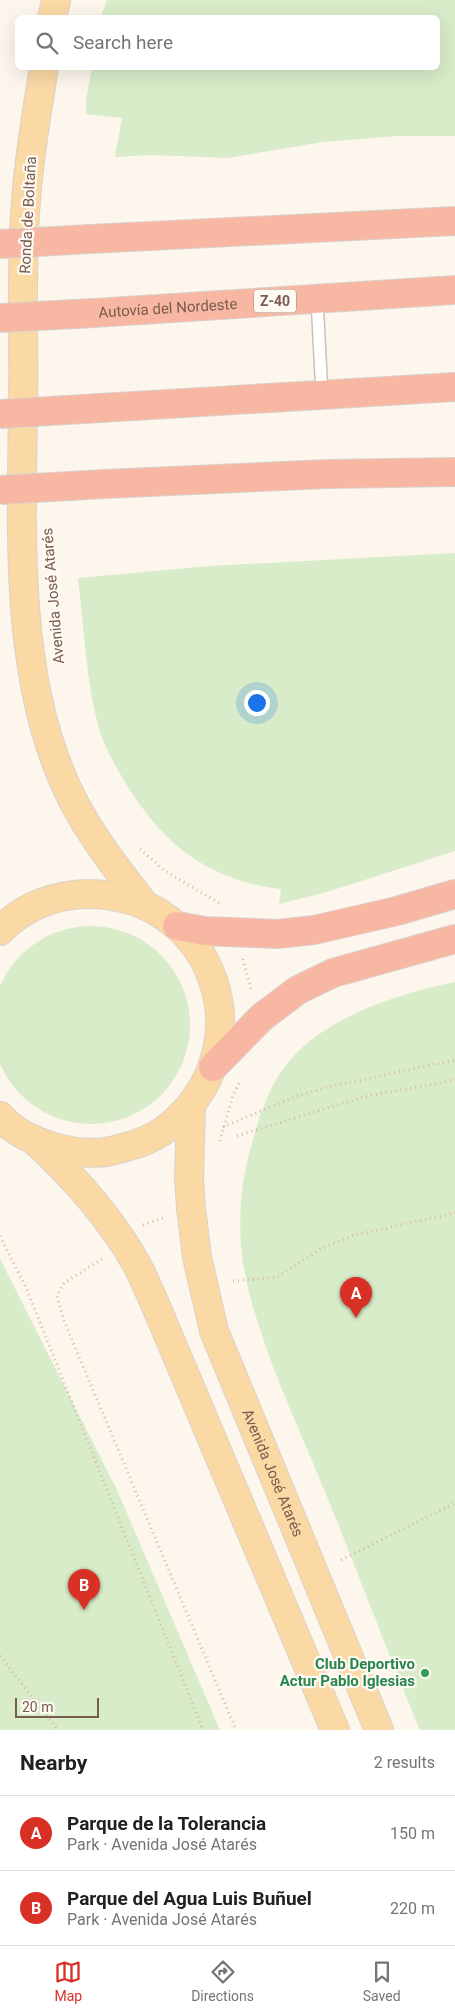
<!DOCTYPE html>
<meta charset="utf-8">
<style>
body{margin:0;font-family:Roboto,sans-serif;background:#f2f2f2;color:#202124}
.scale{position:absolute;left:15px;bottom:12px;width:84px;box-sizing:border-box;padding-left:5px;border:2px solid #7a5c4d;border-top:0;font-size:14px;line-height:18px;white-space:nowrap;color:#7a5c4d;-webkit-text-stroke:4px #fffaf3;paint-order:stroke}
.you{position:absolute;left:256px;top:702px;width:18px;height:18px;margin:-12px;border:4px solid #fff;border-radius:50%;background:#1a73e8;box-shadow:0 0 0 8px #1a73e833}
.badge{display:grid;place-items:center;width:32px;height:32px;border-radius:50%;background:#d93025;color:#fff;font-size:16px;font-weight:700}
.pin{position:absolute;translate:-50% -41px;filter:drop-shadow(0 1px 2px #0008)}
.pin::after{content:'';position:absolute;top:26px;width:18px;height:15px;background:inherit;clip-path:polygon(0 0,100% 0,50% 100%)}
.list{margin:0;padding:0;list-style:none}
h2{display:flex;justify-content:space-between;align-items:center;height:65px;margin:0;padding:0 20px;font-size:21px}
h2 small{font-size:16px;font-weight:400;color:#757577}
.list li{display:grid;grid-template-columns:32px 1fr auto;gap:15px;align-items:center;box-sizing:border-box;height:75px;padding:0 20px;border-top:1px solid #e0e0e0}
.list b{display:block;font-size:19px;white-space:nowrap}
.list p{margin:0;font-size:16px;white-space:nowrap;color:#757577}
.list em{font-size:16px;font-style:normal;color:#757577}
.icon{flex:none;width:28px;height:28px;fill:none;stroke:currentColor;stroke-width:2;stroke-linecap:round;stroke-linejoin:round}
.map{position:relative;flex:none;width:455px;height:1730px;overflow:hidden}
.search{position:absolute;background:#fff;box-shadow:0 5px 20px #0002;left:15px;right:15px;top:15px;height:55px;display:flex;align-items:center;gap:12px;box-sizing:border-box;padding:0 18px;border-radius:8px;color:#757577;font-size:19px}
.sheet{height:215px;background:#fff}
nav{display:flex;justify-content:space-around;align-items:center;box-sizing:border-box;height:70px;border-top:1px solid #e0e0e0;background:#fff;font-size:14px;color:#757577}
nav a{display:grid;justify-items:center;gap:2px}
nav .on{color:#d93025}
.map>svg:first-child{display:block}
.green{fill:#d8ecc9}
.lines{fill:none;stroke-linecap:round;stroke-linejoin:round}
.service-casing{stroke:#d1beb0;stroke-width:14}
.primary-casing{stroke:#dad1cd;stroke-width:30}
.motorway-casing{stroke:#dad1cd;stroke-width:30}
.path{stroke:#d9b8a5;stroke-width:3;stroke-dasharray:1 4;stroke-linecap:butt}
.service{stroke:#fff;stroke-width:11}
.primary{stroke:#fbd9a5;stroke-width:28}
.motorway{stroke:#f7b7a3;stroke-width:28}
.motorway-bridge-casing{stroke:#dad1cd;stroke-width:30;stroke-linecap:butt}
.motorway-bridge{stroke:#f7b7a3;stroke-width:28}
.leisure-dot{fill:#2e9e5b;stroke:#fffaf3;stroke-width:2}
.labels{text-anchor:middle;dominant-baseline:central;stroke-width:4.5;stroke-linejoin:round;paint-order:stroke}
.shield{fill:#fffaf3;stroke:#a28b7f;stroke-width:1}
.shield-label{font-size:14px;font-weight:bold;fill:#7a5c4d}
.street-label{font-size:15px;fill:#7a5c4d;stroke:#fffaf3}
.leisure-label{font-size:15px;font-weight:bold;fill:#27864d;stroke:#fffaf3;text-anchor:end}
</style>
<div class="map">
<svg width="455" height="1730" viewBox="0 0 455 1730">
<rect width="100%" height="100%" fill="#fdf6ec"/>
<g class="green">
<path d="M107,0H455V136H399L323,142L227,158L151,155L115,157L122,118L86,114V100L92,68H438V18L101,17Z"/>
<path d="M455,553V851L327,892L279,904L281,889C208,880 164,845 126,784C116,767 105,748 99,729C86,681 84,628 78,578L210,566Z"/>
<circle cx="91" cy="1025" r="99"/>
<path d="M455,982V1730H420C386,1649 356,1567 323,1487C296,1421 265,1357 248,1288C237,1245 238,1197 249,1154C256,1128 263,1102 277,1078C312,1020 393,995 455,982Z"/>
<path d="M0,1259L117,1490L220,1730H0Z"/>
</g>
<g class="lines">
<defs>
<path id="service" d="M317,298L322,396"/>
<g id="primary">
<path d="M52,18L56,0"/>
<path d="M44,68C36,116 28,165 25,214C21,276 24,340 23,402C22,521 14,660 60,772C79,821 112,863 144,904"/>
<path d="M0,931C22,907 56,894 88,894C217,894 267,1049 167,1128C151,1141 130,1146 111,1151C77,1158 23,1143 0,1116"/>
<path id="s1" d="M191,1106L189,1179L191,1208L197,1257L214,1331L379,1730"/>
<path d="M34,1140C72,1175 112,1220 137,1265C144,1278 149,1291 155,1304L335,1730"/>
</g>
<g id="motorway">
<path d="M90,239L455,221"/>
<path id="s2" d="M94,313L455,290"/>
<path d="M100,408L455,387"/>
<path d="M104,484L328,474L455,472"/>
<path d="M177,926L205,931L277,934L314,930L397,911L455,894"/>
<path d="M213,1067L262,1017L298,990L333,973L455,939"/>
</g>
</defs>
<use href="#service" class="service-casing"/>
<use href="#primary" class="primary-casing"/>
<use href="#motorway" class="motorway-casing"/>
<g class="path">
<path d="M140,849L165,871L219,903"/>
<path d="M243,959L251,989"/>
<path d="M223,1127L295,1097L328,1087L455,1060"/>
<path d="M237,1136L363,1097L455,1080"/>
<path d="M220,1141L233,1095L239,1083"/>
<path d="M143,1225L163,1218"/>
<path d="M0,1236L27,1290L203,1730"/>
<path d="M102,1259L64,1283L57,1296L64,1321L236,1730"/>
<path d="M233,1281L277,1277L320,1249L355,1235L455,1213"/>
<path d="M341,1560L455,1503"/>
<path d="M0,1656L58,1730"/>
</g>
<use href="#service" class="service"/>
<use href="#primary" class="primary"/>
<use href="#motorway" class="motorway"/>
<defs>
<g id="motorway-bridge">
<path d="M0,244L90,239"/>
<path d="M0,318L94,313"/>
<path d="M0,414L100,408"/>
<path d="M0,490L104,484"/>
</g>
</defs>
<use href="#motorway-bridge" class="motorway-bridge-casing"/>
<use href="#motorway-bridge" class="motorway-bridge"/>
</g>
<circle class="leisure-dot" cx="425" cy="1673" r="5"/>
<g class="labels">
<rect class="shield" x="254" y="289.5" width="42" height="23" rx="4"/>
<g class="shield-label">
<text x="275" y="301">Z-40</text>
</g>
<g class="street-label">
<text transform="translate(28 215) rotate(-87)">Ronda de Boltaña</text>
<text stroke="none"><textPath href="#s2" startOffset="74">Autovía del Nordeste</textPath></text>
<text transform="translate(53 596) rotate(-95)">Avenida José Atarés</text>
<text stroke="none"><textPath href="#s1" startOffset="381">Avenida José Atarés</textPath></text>
</g>
<g class="leisure-label">
<text x="415" y="1664">Club Deportivo<tspan x="415" dy="17">Actur Pablo Iglesias</tspan></text>
</g>
</g>
</svg>
<div class="scale">20 m</div>
<div class="you"></div>
<div class="pin badge" style="left:356px;top:1318px">A</div>
<div class="pin badge" style="left:84px;top:1610px">B</div>
<div class="search"><svg class="icon" aria-label="search" viewBox="0 0 24 24"><circle cx="10" cy="10" r="6"/><path d="M15 15l6 6"/></svg>Search here</div>
</div>
<section class="sheet">
<h2>Nearby<small>2 results</small></h2>
<ul class="list">
<li><span class="badge">A</span><div><b>Parque de la Tolerancia</b><p>Park · Avenida José Atarés</p></div><em>150 m</em></li>
<li><span class="badge">B</span><div><b>Parque del Agua Luis Buñuel</b><p>Park · Avenida José Atarés</p></div><em>220 m</em></li>
</ul>
</section>
<nav>
<a class="on"><svg class="icon" aria-label="map" viewBox="0 0 24 24"><path d="M3 6l6-2 6 2 6-2v14l-6 2-6-2-6 2zM9 4v14M15 6v14"/></svg>Map</a>
<a><svg class="icon" aria-label="directions" viewBox="0 0 24 24"><path d="M12 3l9 9-9 9-9-9zM9 14v-3h6M13 9l2 2-2 2"/></svg>Directions</a>
<a><svg class="icon" aria-label="saved" viewBox="0 0 24 24"><path d="M7 4h10v16l-5-4-5 4z"/></svg>Saved</a>
</nav>
